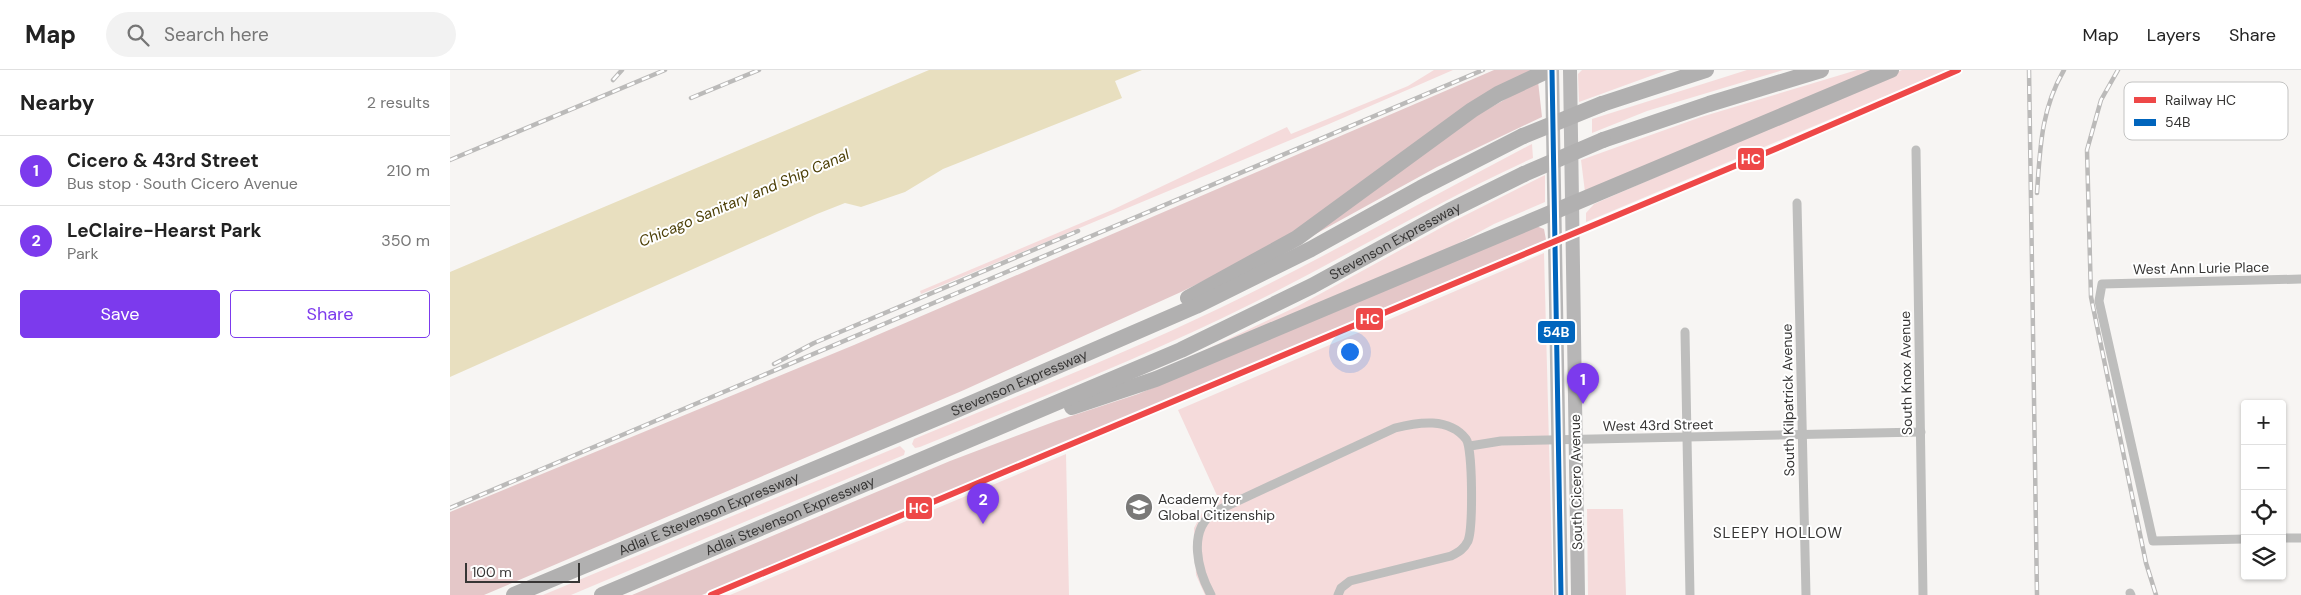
<!DOCTYPE html>
<meta charset="utf-8">
<style>
body{margin:0;font-family:"DM Sans",sans-serif;background:#f2f2f2;color:#222}
.controls{position:absolute;right:15px;bottom:15px;display:grid;overflow:hidden;border-radius:5px;box-shadow:0 1px 4px #0004}
.controls button{width:45px;height:45px;display:grid;place-items:center;padding:0;border:0;border-bottom:1px solid #e0e0e0;background:#fff;color:#222;font:25px sans-serif}
.scale{position:absolute;left:15px;bottom:12px;width:115px;box-sizing:border-box;padding-left:5px;border:2px solid #373635;border-top:0;font-size:14px;line-height:18px;white-space:nowrap;color:#373635;-webkit-text-stroke:4px #fff;paint-order:stroke}
.you{position:absolute;left:899px;top:281px;width:18px;height:18px;margin:-12px;border:4px solid #fff;border-radius:50%;background:#1a73e8;box-shadow:0 0 0 8px #1a73e833}
.badge{display:grid;place-items:center;width:32px;height:32px;border-radius:50%;background:#7c3aed;color:#fff;font-size:16px;font-weight:700}
.pin{position:absolute;translate:-50% -41px;filter:drop-shadow(0 1px 2px #0008)}
.pin::after{content:'';position:absolute;top:26px;width:18px;height:15px;background:inherit;clip-path:polygon(0 0,100% 0,50% 100%)}
.list{margin:0;padding:0;list-style:none}
h2{display:flex;justify-content:space-between;align-items:center;height:65px;margin:0;padding:0 20px;font-size:21px}
h2 small{font-size:16px;font-weight:400;color:#767676}
.list li{display:grid;grid-template-columns:32px 1fr auto;gap:15px;align-items:center;box-sizing:border-box;height:70px;padding:0 20px;border-top:1px solid #e0e0e0}
.list b{display:block;font-size:19px;white-space:nowrap}
.list p{margin:0;font-size:16px;white-space:nowrap;color:#767676}
.list em{font-size:16px;font-style:normal;color:#767676}
.actions{display:flex;gap:10px;padding:15px 20px}
.actions a{flex:1;padding:11px 0;border:1px solid #7c3aed;border-radius:5px;text-align:center;font-size:18px;color:#7c3aed}
.actions .main{background:#7c3aed;color:#fff}
.icon{flex:none;width:28px;height:28px;fill:none;stroke:currentColor;stroke-width:2;stroke-linecap:round;stroke-linejoin:round}
.map{position:relative;flex:none;width:1851px;height:525px;overflow:hidden}
header{display:flex;align-items:center;gap:30px;box-sizing:border-box;height:70px;padding:0 25px;background:#fff;border-bottom:1px solid #e0e0e0}
header strong{font-size:24px}
nav{display:flex;gap:28px;margin-inline-start:auto;font-size:18px}
.search{width:350px;height:45px;background:#f2f2f2;display:flex;align-items:center;gap:12px;box-sizing:border-box;padding:0 18px;border-radius:28px;color:#767676;font-size:19px}
main{display:flex}
aside{flex:1;background:#fff}
.map>svg:first-child{display:block}
.green{fill:#f5dbdb}
.forest{fill:#e4c7c8}
.water{fill:#e8dfbf}
.lines{fill:none;stroke-linecap:round;stroke-linejoin:round}
.street{stroke:#bebebd;stroke-width:9}
.primary{stroke:#b7b6b6;stroke-width:14}
.highway{stroke:#b1b0b0;stroke-width:16}
.rail-casing{stroke:#bbbab9;stroke-width:4.5}
.rail{stroke:#fff;stroke-width:2.5;stroke-dasharray:8;stroke-linecap:butt}
.highway-bridge{stroke:#b1b0b0;stroke-width:16}
.bus-1-casing{stroke:#fff;stroke-width:9}
.bus-1{stroke:#0065bd;stroke-width:5}
.rail-1-casing{stroke:#fff;stroke-width:10}
.rail-1{stroke:#ee4848;stroke-width:6}
.labels{text-anchor:middle;dominant-baseline:central;stroke-width:4;stroke-linejoin:round;paint-order:stroke}
.street-label{font-size:14px;fill:#373635;stroke:#fff}
.poi-label{font-size:14px;fill:#373635;stroke:#fff;text-anchor:start}
.water-label{font-size:15px;font-style:italic;fill:#4c3f06;stroke:#fff}
.neighbourhood-label{font-size:15px;letter-spacing:1px;fill:#373635;stroke:#fff}
.key{fill:#fff;stroke:#c3c3c2;stroke-width:1}
.key-label{font-size:14px;fill:#373635}
.line-badge{stroke:#fff;stroke-width:2}
.badge-label{font-size:14px;text-anchor:middle;font-weight:bold;fill:#fff}
</style>
<header>
<strong>Map</strong>
<div class="search"><svg class="icon" aria-label="search" viewBox="0 0 24 24"><circle cx="10" cy="10" r="6"/><path d="M15 15l6 6"/></svg>Search here</div>
<nav><a>Map</a><a>Layers</a><a>Share</a></nav>
</header>
<main>
<aside>
<h2>Nearby<small>2 results</small></h2>
<ul class="list">
<li><span class="badge">1</span><div><b>Cicero &amp; 43rd Street</b><p>Bus stop · South Cicero Avenue</p></div><em>210 m</em></li>
<li><span class="badge">2</span><div><b>LeClaire-Hearst Park</b><p>Park</p></div><em>350 m</em></li>
</ul>
<div class="actions"><a class="main">Save</a><a>Share</a></div>
</aside>
<div class="map">
<svg width="1851" height="525" viewBox="0 0 1851 525">
<rect width="100%" height="100%" fill="#f7f5f3"/>
<g class="green">
<path d="M984,0H1003L879,54L471,224L470,221L662,140L837,57L841,64L958,16Z"/>
<path d="M1132,0H1217L1129,32L1128,4Z"/>
<path d="M1297,0H1333L1197,41L1142,63V49Z"/>
<path d="M1407,0H1427L1135,122L1131,90L1251,47Z"/>
<path d="M1452,0H1497L1136,152V143L1144,134Z"/>
<path d="M1082,74L1083,88C986,132 894,188 799,235C692,288 580,332 470,377L465,378L462,374L464,369C566,326 670,286 770,238C876,187 978,128 1082,74Z"/>
<path d="M1095,105V132L1044,154L998,179L728,293L848,236L996,155Z"/>
<path d="M1094,183L1103,525H755L746,505L744,458L752,443L770,432L728,340Z"/>
<path d="M450,376L455,381L454,385L121,525H93Z"/>
<path d="M616,384L619,525H280Z"/>
<path d="M1137,439H1173L1176,525H1138Z"/>
</g>
<g class="forest">
<path d="M1044,0H1081L847,162L788,194L731,222L514,320L34,525H0V442L404,275Z"/>
<path d="M1088,11L1092,47L987,97L851,172L1020,49Z"/>
<path d="M1086,156L1094,159L1096,170L252,525H182L500,391L606,351L688,324Z"/>
</g>
<path class="water" d="M479,0H692L665,11L672,28L493,99L455,122L411,137L395,133L367,144L0,307V202Z"/>
<g class="lines">
<g class="street">
<path d="M1466,80L1473,525"/>
<path d="M1347,133L1356,525"/>
<path d="M1235,262L1240,525"/>
<path d="M1020,376L1051,371L1471,362"/>
<path d="M1832,468H1851"/>
<path d="M1795,469L1703,471L1649,231L1652,214L1851,209"/>
<path d="M1680,523L1681,525"/>
<path d="M761,525C748,501 737,461 764,442L945,358C968,352 999,347 1016,369C1023,378 1023,458 1018,471C1014,479 1009,482 1001,486L900,511L891,518L888,525"/>
</g>
<g class="primary">
<path d="M1102,0L1111,525"/>
<path d="M1120,0L1128,525"/>
</g>
<g class="highway">
<path d="M1152,34L1256,0"/>
<path d="M1153,70L1259,34L1371,0"/>
<path d="M738,228L847,168L1022,40L1048,24L1099,0"/>
<path d="M622,337L706,309L1441,0"/>
<path id="s1" d="M64,525L506,340L746,236L861,179L971,118L1073,66"/>
<path id="s2" d="M152,525L731,280L862,216L999,141L1074,104"/>
</g>
<defs>
<g id="rail">
<path d="M1579,0L1587,525"/>
<path d="M1668,0L1651,30L1637,80L1641,227L1696,493L1706,525"/>
<path d="M163,10L172,0"/>
<path d="M241,28L309,0"/>
<path d="M0,90L215,0"/>
<path d="M1587,123C1590,79 1591,39 1614,0"/>
<path d="M324,294L364,273L628,161"/>
<path d="M0,438L1033,0"/>
</g>
</defs>
<use href="#rail" class="rail-casing"/>
<use href="#rail" class="rail"/>
<g class="highway-bridge">
<path d="M1073,66L1152,34"/>
<path d="M1074,104L1153,70"/>
</g>
<defs>
<path id="bus-1" d="M1102,0L1111,525"/>
</defs>
<use href="#bus-1" class="bus-1-casing"/>
<use href="#bus-1" class="bus-1"/>
<defs>
<path id="rail-1" d="M261,525L1330,77L1508,0"/>
</defs>
<use href="#rail-1" class="rail-1-casing"/>
<use href="#rail-1" class="rail-1"/>
</g>
<defs>
<symbol id="school-disc" viewBox="-11 -11 22 22"><circle r="9.5" fill="#7a7978" stroke="#fff"/><path d="M0-5L7-2L0 1L-7-2ZM-4 1L0 2.5L4 1V4Q0 6-4 4Z" fill="#fff"/></symbol>
</defs>
<g fill-rule="evenodd">
<use href="#school-disc" x="673" y="421" width="32" height="32"/>
</g>
<g class="labels">
<g class="street-label">
<text stroke="none"><textPath href="#s2" startOffset="869">Stevenson Expressway</textPath></text>
<text transform="translate(1751 198) rotate(-1)">West Ann Lurie Place</text>
<text transform="translate(1456 303) rotate(-91)">South Knox Avenue</text>
<text stroke="none"><textPath href="#s1" startOffset="548">Stevenson Expressway</textPath></text>
<text transform="translate(1338 330) rotate(-91)">South Kilpatrick Avenue</text>
<text transform="translate(1208 355) rotate(-1)">West 43rd Street</text>
<text transform="translate(1126 412) rotate(-91)">South Cicero Avenue</text>
<text stroke="none"><textPath href="#s1" startOffset="211">Adlai E Stevenson Expressway</textPath></text>
<text stroke="none"><textPath href="#s2" startOffset="204">Adlai Stevenson Expressway</textPath></text>
</g>
<g class="poi-label">
<text x="708" y="429">Academy for<tspan x="708" dy="16">Global Citizenship</tspan></text>
</g>
<g class="water-label">
<text transform="translate(294 128) rotate(-23)">Chicago Sanitary and Ship Canal</text>
</g>
<g class="neighbourhood-label">
<text x="1328" y="463">SLEEPY HOLLOW</text>
</g>
</g>
<rect x="1674" y="12" width="164" height="58" rx="8" class="key"/>
<rect x="1684" y="27" width="22" height="6" fill="#ee4848"/>
<rect x="1684" y="49" width="22" height="7" fill="#0065bd"/>
<g class="key-label">
<text x="1715" y="35">Railway HC</text>
<text x="1715" y="57">54B</text>
</g>
<g class="line-badge">
<rect x="1287" y="77" width="28" height="24" rx="5" fill="#ee4848"/>
<rect x="905" y="237" width="29" height="24" rx="5" fill="#ee4848"/>
<rect x="1087" y="250" width="39" height="24" rx="5" fill="#0065bd"/>
<rect x="455" y="426" width="28" height="24" rx="5" fill="#ee4848"/>
</g>
<g class="badge-label">
<text x="1301" y="94">HC</text>
<text x="920" y="254">HC</text>
<text x="1106" y="267">54B</text>
<text x="469" y="443">HC</text>
</g>
</svg>
<div class="controls">
<button>+</button>
<button>−</button>
<button><svg class="icon" aria-label="locate" viewBox="0 0 24 24"><circle cx="12" cy="12" r="6"/><path d="M12 2v4M12 18v4M2 12h4M18 12h4"/></svg></button>
<button><svg class="icon" aria-label="layers" viewBox="0 0 24 24"><path d="M12 4l9 5-9 5-9-5zM3 14l9 5 9-5"/></svg></button>
</div>
<div class="scale">100 m</div>
<div class="you"></div>
<div class="pin badge" style="left:1133px;top:334px">1</div>
<div class="pin badge" style="left:533px;top:454px">2</div>
</div>
</main>
